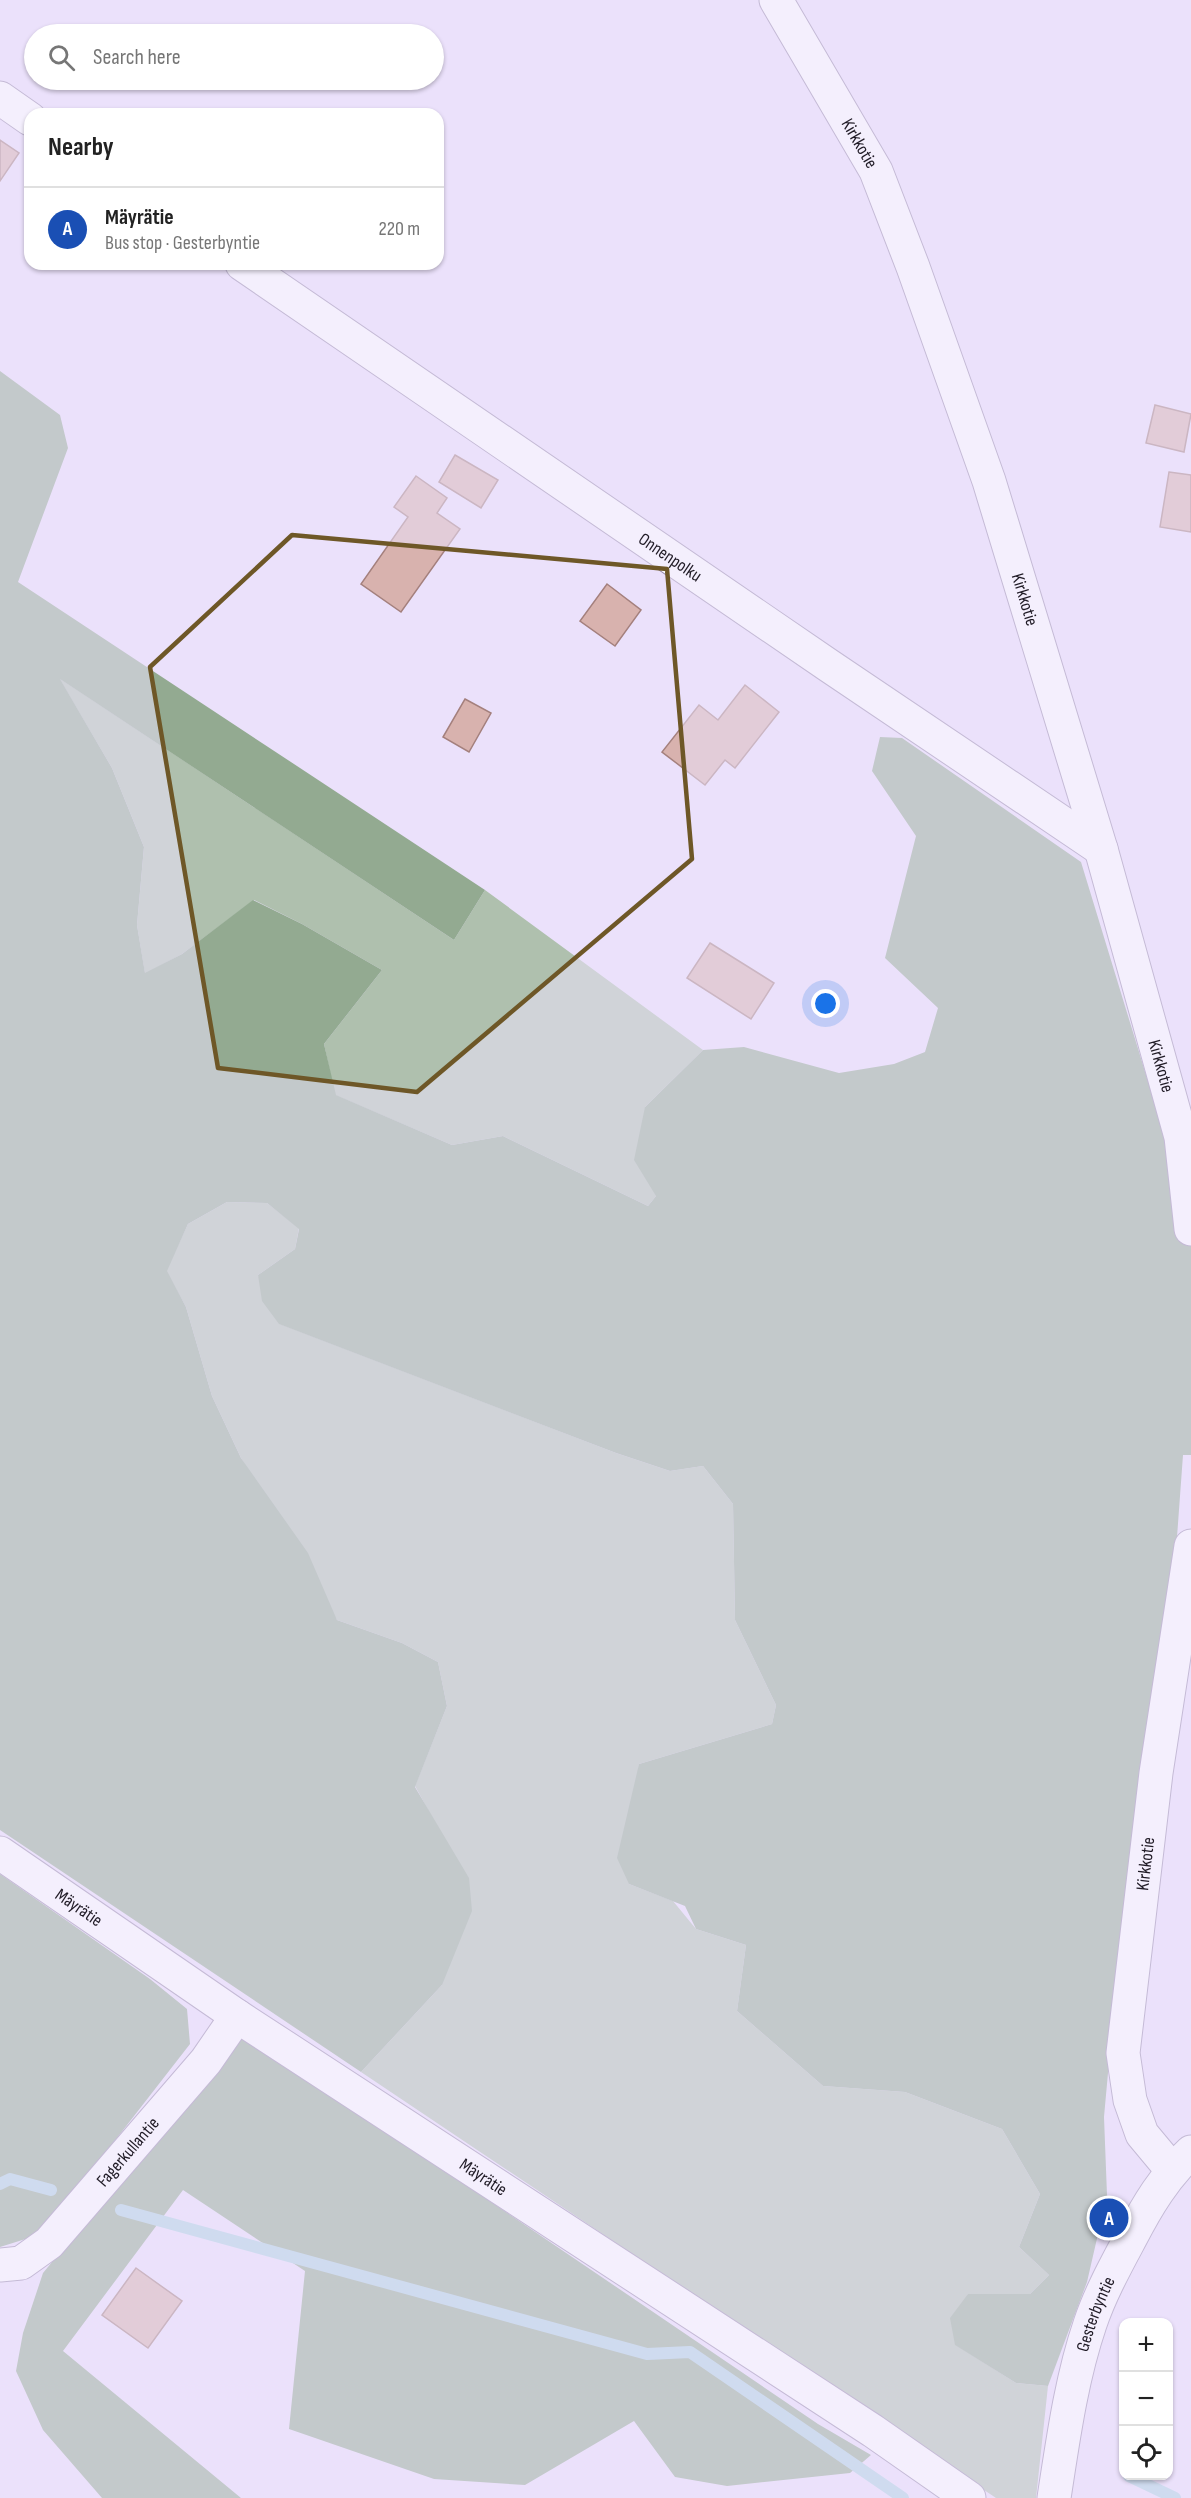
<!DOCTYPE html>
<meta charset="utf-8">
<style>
body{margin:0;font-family:"Sofia Sans Condensed",sans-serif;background:#f2f2f2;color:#222}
.controls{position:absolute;right:18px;bottom:18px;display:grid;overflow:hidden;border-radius:12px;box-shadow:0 2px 4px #0004}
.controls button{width:54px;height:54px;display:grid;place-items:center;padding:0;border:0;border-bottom:2px solid #e0e0e0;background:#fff;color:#222;font:30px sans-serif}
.you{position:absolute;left:826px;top:1004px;width:21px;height:21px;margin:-15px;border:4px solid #fff;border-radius:50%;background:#1a73e8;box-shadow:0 0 0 9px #1a73e833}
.badge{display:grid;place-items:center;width:39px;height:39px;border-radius:50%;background:#6e5727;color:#fff;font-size:20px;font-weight:700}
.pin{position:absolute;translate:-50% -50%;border:3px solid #fff;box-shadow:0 2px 6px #0006}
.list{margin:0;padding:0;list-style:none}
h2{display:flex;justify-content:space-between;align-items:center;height:78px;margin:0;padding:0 24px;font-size:26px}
h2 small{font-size:20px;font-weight:400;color:#767676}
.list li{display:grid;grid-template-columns:39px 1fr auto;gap:18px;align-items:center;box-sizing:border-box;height:84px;padding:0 24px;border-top:2px solid #e0e0e0}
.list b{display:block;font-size:22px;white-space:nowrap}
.list p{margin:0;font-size:20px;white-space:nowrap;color:#767676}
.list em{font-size:20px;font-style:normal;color:#767676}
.icon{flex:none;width:33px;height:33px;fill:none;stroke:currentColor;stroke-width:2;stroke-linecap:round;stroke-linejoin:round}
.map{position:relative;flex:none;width:1191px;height:2498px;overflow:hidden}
.search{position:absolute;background:#fff;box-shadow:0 2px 4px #0004;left:24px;top:24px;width:420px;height:66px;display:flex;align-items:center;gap:15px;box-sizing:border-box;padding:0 21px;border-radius:33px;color:#767676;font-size:22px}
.panel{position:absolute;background:#fff;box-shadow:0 2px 4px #0004;left:24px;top:108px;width:420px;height:162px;border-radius:18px}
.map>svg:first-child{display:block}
.green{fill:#afc0ae}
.forest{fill:#93aa91}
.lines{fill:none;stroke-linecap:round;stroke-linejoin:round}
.stream{stroke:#aed3e1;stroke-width:12}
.building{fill:#d8b2ae;stroke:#a4807d;stroke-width:1.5}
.minor-casing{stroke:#978ba9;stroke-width:35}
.tertiary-casing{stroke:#978ba9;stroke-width:35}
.minor{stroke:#fff;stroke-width:33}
.tertiary{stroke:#fff;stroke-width:33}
.marked{fill:none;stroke:#6e5727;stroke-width:4.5;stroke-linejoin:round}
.labels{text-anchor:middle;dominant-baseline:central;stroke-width:6;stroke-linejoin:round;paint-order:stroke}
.street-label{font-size:18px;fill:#201b26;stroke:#fff}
</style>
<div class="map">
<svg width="1191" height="2498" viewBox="0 0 1191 2498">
<rect width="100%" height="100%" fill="#ebe1fb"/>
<g class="green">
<path d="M59,678L454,940L485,890L703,1050L645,1107L656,1196L648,1206L503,1136L452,1145L335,1095L324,1044L382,970L302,924L254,900L182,954L145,974L137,925L144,847L112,768Z"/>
<path d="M227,1202L267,1203L299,1228L295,1249L258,1275L280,1324L616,1453L670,1471L703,1466L733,1504L735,1620L776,1705L772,1724L639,1764L629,1884L673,1901L696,1929L746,1945L737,2011L823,2086L905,2092L1002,2129L1040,2194L1019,2247L1049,2275L1030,2294H968L956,2345L1016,2383L1048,2386L1036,2498H996L361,2072L442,1985L438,1828L415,1786L447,1706L438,1662L402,1643L337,1620L241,1458L212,1396L186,1307L166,1271L188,1224Z"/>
</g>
<g class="forest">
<path d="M0,371L60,415L68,448L18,582L485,890L454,940L60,679L112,768L144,847L137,925L145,973L182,954L253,900L302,924L382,970L324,1044L336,1095L452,1145L503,1136L648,1206L656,1196L634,1160L645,1107L703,1050L744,1047L839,1073L894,1064L925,1052L938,1008L885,958L916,836L872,771L880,737L902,738L1081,862L1165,1137L1191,1206V1455H1183L1173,1592L1113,2018L1104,2117L1107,2195L1087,2282L1048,2386L1016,2383L955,2345L950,2318L968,2294H1030L1049,2275L1019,2247L1040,2194L1002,2129L905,2092L823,2086L737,2011L746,1945L696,1929L685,1906L629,1884L617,1858L639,1764L772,1724L776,1705L735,1620L733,1504L703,1466L670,1471L616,1453L279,1324L262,1301L258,1275L295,1249L299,1229L267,1203L227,1202L188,1224L167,1271L186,1307L212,1396L241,1458L308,1553L337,1620L402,1643L438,1662L447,1706L415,1787L469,1878L472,1911L442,1985L361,2072L0,1830Z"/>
<path d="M0,1874L150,1979L187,2009L190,2044L85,2179L51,2231L0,2247Z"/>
<path d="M241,2032L818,2424L871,2455L850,2473L727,2486L675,2477L634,2421L525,2485L434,2479L289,2429L305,2271L183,2190L63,2351L241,2498H102L43,2430L16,2371L23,2333L43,2273Z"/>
</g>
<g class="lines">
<g class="stream">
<path d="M0,2184L10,2179L51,2190"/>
<path d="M121,2210L647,2354L690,2352L903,2498"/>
<path d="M1129,2476L1175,2498"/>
</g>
</g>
<g class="building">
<path d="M0,140L19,153L0,181Z"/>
<path d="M1155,405L1191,414L1184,452L1146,443Z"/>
<path d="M455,455L498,480L481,508L439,482Z"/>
<path d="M1169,472L1191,475V532L1160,527Z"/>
<path d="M416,476L447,498L437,513L460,529L401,612L361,584L408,517L394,507Z"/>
<path d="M607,584L641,610L615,646L580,621Z"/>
<path d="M745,685L779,712L735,768L725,760L705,785L662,752L699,705L718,720Z"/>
<path d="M465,699L491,713L469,752L443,737Z"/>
<path d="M710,943L774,983L751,1019L687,978Z"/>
<path d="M136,2268L182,2301L148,2348L102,2315Z"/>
</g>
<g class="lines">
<defs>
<g id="minor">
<path id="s1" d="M776,0L876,171L913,267L989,481L1101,849L1181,1137L1191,1229"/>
<path d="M0,98L30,119"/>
<path id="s2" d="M242,264L828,665L1101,849"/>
<path id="s3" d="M0,1853L237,2016L873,2431L969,2498"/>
<path id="s4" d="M1172,2170L1142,2134L1130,2100L1123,2053L1156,1773L1191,1546"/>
<path id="s5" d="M0,2265L21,2263L49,2243L206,2061L237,2016"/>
</g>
<g id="tertiary">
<path id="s6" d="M1054,2498C1063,2440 1071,2380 1090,2324C1100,2294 1116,2265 1131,2237C1147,2206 1165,2176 1191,2152"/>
</g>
</defs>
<use href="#minor" class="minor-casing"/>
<use href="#tertiary" class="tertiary-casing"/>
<use href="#minor" class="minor"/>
<use href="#tertiary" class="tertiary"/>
</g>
<path d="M0 0H1191V2498H0ZM292,535L667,569L692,859L417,1092L218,1068L150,667Z" fill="#ebe1fb" fill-opacity=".55" fill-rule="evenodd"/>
<path class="marked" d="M292,535L667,569L692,859L417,1092L218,1068L150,667Z"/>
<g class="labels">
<g class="street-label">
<text stroke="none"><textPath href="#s1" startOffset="166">Kirkkotie</textPath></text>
<text stroke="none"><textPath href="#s2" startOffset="519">Onnenpolku</textPath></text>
<text stroke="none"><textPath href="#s1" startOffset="652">Kirkkotie</textPath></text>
<text stroke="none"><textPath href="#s1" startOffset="1138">Kirkkotie</textPath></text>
<text stroke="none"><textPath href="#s4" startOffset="321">Kirkkotie</textPath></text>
<text stroke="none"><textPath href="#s3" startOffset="96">Mäyrätie</textPath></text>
<text stroke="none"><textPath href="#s5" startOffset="176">Fagerkullantie</textPath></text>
<text stroke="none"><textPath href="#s3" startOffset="582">Mäyrätie</textPath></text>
<text stroke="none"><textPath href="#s6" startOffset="189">Gesterbyntie</textPath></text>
</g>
</g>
</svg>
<div class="controls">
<button>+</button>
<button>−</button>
<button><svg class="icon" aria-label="locate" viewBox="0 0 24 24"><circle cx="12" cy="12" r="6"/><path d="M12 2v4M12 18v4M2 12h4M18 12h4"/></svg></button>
</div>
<div class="you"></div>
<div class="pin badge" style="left:1109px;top:2218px;background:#1a4fb4">A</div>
<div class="search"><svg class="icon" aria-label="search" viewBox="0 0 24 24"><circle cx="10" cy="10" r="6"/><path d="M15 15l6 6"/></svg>Search here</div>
<section class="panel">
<h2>Nearby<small></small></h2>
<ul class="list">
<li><span class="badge" style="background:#1a4fb4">A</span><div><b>Mäyrätie</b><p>Bus stop · Gesterbyntie</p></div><em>220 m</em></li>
</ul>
</section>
</div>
